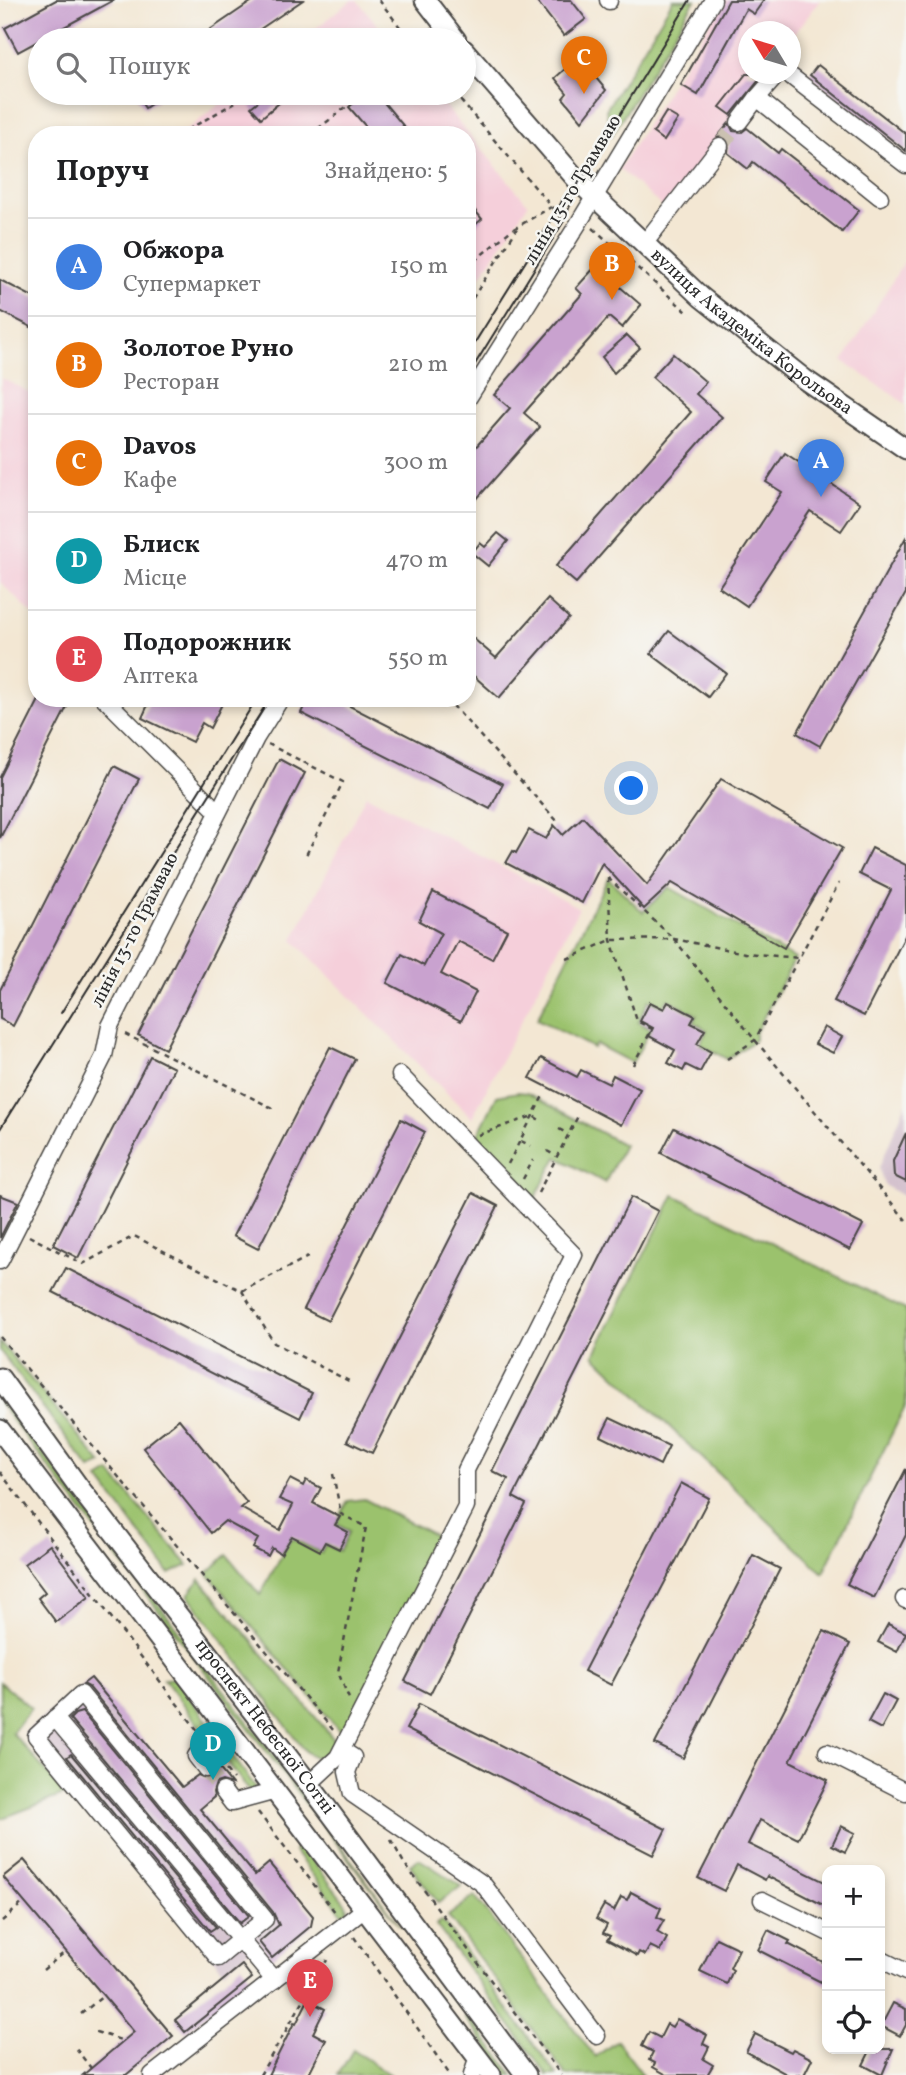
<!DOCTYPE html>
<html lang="uk">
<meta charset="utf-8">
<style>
body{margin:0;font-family:Vollkorn,serif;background:#f6f6f6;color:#202124}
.controls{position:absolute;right:21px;bottom:21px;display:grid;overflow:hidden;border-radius:14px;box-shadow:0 4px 10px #0003}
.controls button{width:63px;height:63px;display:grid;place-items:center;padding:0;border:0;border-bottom:2px solid #e0e0e0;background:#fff;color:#202124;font:35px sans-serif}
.compass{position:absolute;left:738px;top:21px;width:63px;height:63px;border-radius:50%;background:#fff;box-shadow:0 4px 10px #0003;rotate:308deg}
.you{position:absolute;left:632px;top:789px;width:24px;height:24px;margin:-18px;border:5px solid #fff;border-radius:50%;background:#1a73e8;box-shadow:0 0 0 10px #1a73e833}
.badge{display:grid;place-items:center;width:46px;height:46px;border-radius:50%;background:#d1495b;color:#fff;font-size:23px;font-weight:700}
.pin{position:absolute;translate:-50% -58px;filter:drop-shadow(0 2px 4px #0008)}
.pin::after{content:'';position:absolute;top:37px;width:24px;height:21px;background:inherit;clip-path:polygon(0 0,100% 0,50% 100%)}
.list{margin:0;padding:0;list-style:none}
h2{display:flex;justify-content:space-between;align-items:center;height:91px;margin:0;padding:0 28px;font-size:30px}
h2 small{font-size:23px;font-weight:400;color:#757577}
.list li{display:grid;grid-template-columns:46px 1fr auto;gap:21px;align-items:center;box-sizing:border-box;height:98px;padding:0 28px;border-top:2px solid #e0e0e0}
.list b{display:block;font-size:26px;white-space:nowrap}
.list p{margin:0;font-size:23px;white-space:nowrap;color:#757577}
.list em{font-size:23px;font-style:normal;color:#757577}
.icon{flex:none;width:38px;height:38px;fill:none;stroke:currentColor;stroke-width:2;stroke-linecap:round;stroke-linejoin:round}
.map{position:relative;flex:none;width:906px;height:2075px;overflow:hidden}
.search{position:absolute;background:#fff;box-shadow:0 4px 10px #0003;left:28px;top:28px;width:448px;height:77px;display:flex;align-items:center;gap:18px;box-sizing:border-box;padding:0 24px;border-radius:38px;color:#757577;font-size:26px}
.panel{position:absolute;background:#fff;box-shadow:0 4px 10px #0003;left:28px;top:126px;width:448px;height:581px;border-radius:28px}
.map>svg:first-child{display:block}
.built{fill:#f5cfda}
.industrial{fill:#d1bdcb}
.green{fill:#9bc26d;stroke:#63764c;stroke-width:2}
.building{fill:#c9a2cf}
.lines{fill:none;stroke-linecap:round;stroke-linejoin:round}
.minor-tunnel{stroke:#cbc1b1;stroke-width:16;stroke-dasharray:16 8;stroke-linecap:butt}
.minor-casing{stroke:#494744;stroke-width:19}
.major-casing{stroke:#494744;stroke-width:23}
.path{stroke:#494744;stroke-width:2.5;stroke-dasharray:5 5;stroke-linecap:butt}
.minor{stroke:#fff;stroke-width:16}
.major{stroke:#fff;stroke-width:19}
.tram{stroke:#2b2b2b;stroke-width:2}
.labels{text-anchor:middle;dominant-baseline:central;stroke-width:5;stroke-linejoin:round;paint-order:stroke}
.street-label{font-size:19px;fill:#2b2b2b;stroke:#f6f6f2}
</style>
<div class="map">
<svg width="906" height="2075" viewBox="0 0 906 2075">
<rect width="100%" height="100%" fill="#f6f6f2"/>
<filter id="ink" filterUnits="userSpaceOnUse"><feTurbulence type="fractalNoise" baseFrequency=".0143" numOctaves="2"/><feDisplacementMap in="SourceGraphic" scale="14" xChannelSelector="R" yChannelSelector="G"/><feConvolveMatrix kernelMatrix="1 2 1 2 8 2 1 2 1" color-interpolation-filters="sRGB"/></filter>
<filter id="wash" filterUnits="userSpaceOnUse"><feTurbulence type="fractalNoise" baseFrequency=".00686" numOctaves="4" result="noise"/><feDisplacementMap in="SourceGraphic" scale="28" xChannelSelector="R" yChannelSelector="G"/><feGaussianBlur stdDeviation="1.57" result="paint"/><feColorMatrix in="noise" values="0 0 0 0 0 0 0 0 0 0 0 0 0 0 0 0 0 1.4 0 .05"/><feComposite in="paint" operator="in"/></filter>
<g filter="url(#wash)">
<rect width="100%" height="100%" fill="#f3e7d3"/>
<g class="built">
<path d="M352,0H357L390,40H301Z"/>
<path d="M724,0H820L791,39L790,32H748V74H765L664,208L619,169Z"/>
<path d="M234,93H434L528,204L467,297V135H180Z"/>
<path d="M906,259V404L843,361Z"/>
<path d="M1,378L37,396V618L0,582Z"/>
<path d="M366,795L579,908L472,1118L293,940Z"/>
</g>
<g class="industrial">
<path d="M906,1103V1198L884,1185L879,1168Z"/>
<path d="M91,1678L289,1917L224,1971L25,1732Z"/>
</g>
<g class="green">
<path d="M673,0H695L612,135L606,110Z"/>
<path d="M608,878L643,912L669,887L795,959L755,1033V1040L727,1059L700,1044L707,1030L693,1022L697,1015L668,999L663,1007L649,1000L638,1022L651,1029L632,1063L596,1044L593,1048L537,1019Z"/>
<path d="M518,1092L527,1093L624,1145L605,1183L557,1157L529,1209L471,1149L497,1096Z"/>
<path d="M674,1195L906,1310V1405L823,1573L594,1355Z"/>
<path d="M0,1342L102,1464L90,1469L0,1351Z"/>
<path d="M0,1396L284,1769L400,1926L0,1404Z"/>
<path d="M110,1472L188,1565L170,1574L99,1479Z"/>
<path d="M364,1499L442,1539L343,1735L207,1573L227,1555L260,1595L291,1538L321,1553L325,1544L339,1551L349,1531L336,1524L348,1501Z"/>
<path d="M200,1579L338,1744L328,1756L315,1757L306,1752L188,1595Z"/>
<path d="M175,1678L210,1725L206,1735L164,1679Z"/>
<path d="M0,1682L31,1708L12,1733L66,1794L0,1819Z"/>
<path d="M221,1745L226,1747L257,1789L250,1792L216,1747Z"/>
<path d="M299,1843L345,1903L348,1908L345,1917L294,1851Z"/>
<path d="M419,1859L462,1886L438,1903L410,1865Z"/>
<path d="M475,1896L595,2057L617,2041L643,2075H566L448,1916Z"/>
<path d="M442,1920L557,2075H547L436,1925Z"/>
<path d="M467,2014L513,2075H507L465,2017Z"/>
<path d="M353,2050L390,2075H338Z"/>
</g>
<g id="blocks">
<g class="building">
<path d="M56,0H114L18,52L5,28Z"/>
<path d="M254,0H303L244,40H195Z"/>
<path d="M536,0H571L586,19L564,36Z"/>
<path d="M729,0H764L754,14L746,9L698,95L681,85Z"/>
<path d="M575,60L584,70L587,67L606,90L582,121L563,98L567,93L555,78Z"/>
<path d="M818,65L906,134V151L810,75Z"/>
<path d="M746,74H764L731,115L720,107Z"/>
<path d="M135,93H167L145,108Z"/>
<path d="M268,93H291L261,118L251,107Z"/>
<path d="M366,93H376L411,135H373L349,107Z"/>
<path d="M666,112L678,119L664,141L653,133Z"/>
<path d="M729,123L733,131L742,132L747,128L778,153L781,149L859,210L842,232L753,162L748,169L728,153L729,141L726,137L718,136Z"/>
<path d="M467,201L482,219L467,232Z"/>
<path d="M596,266L641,305L622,328L609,317L524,413L540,427L467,510V457L510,408L494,395L582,294L576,288Z"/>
<path d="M0,280L37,299V330L0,311Z"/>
<path d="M627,335L640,348L614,373L602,357Z"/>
<path d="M673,354L706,382L696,394L722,417L576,583L556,566L691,412L652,377Z"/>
<path d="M785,453L860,503L841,531L810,511L747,606L719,587L782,492L766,482Z"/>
<path d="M498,533L508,541L488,566L472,553L480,543L485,547Z"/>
<path d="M906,537V593L820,746L797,733Z"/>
<path d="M548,599L569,618L499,698L467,670V633L496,658Z"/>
<path d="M669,631L726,673L708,697L651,654Z"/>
<path d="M40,698H59L69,703L0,838V777Z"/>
<path d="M151,698H225L210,728L202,723L192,742L142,718Z"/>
<path d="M308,698H334L503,784L490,809L301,713Z"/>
<path d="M279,759L305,773L165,1049L138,1035Z"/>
<path d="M114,766L139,779L13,1026L0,1019V990Z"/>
<path d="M721,779L842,848L784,948L672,883L644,909L602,863L582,903L506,863L513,851L516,853L529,830L546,839L554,825L563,835L583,817L647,885Z"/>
<path d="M872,848L906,865V934L864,1016L834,1001L891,890L859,874Z"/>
<path d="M433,892L507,930L492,959L458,941L441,974L476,992L461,1021L387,983L402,954L424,966L441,933L419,921Z"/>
<path d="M650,1002L664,1009L668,1002L695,1016L691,1023L705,1030L697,1044L711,1052L700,1072L686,1065L683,1071L668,1063L675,1050L649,1036L653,1028L640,1021Z"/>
<path d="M824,1027L842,1037L833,1053L815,1044Z"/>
<path d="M330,1047L355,1059L258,1249L233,1236Z"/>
<path d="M150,1056L174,1068L78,1258L53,1245Z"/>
<path d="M541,1058L577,1077L581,1070L609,1084L613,1075L640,1089L621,1125L530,1078Z"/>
<path d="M401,1119L425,1132L328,1321L304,1309Z"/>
<path d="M674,1128L863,1225L850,1250L661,1153Z"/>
<path d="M906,1133V1182L894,1176L893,1161Z"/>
<path d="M473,1193L498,1206L372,1453L347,1441Z"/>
<path d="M0,1195L18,1202L0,1238Z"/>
<path d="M631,1197L658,1211L513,1497L526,1504L430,1694L405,1681L508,1479L492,1471Z"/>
<path d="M66,1268L312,1393L300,1418L53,1292Z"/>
<path d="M610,1418L669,1446L660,1465L601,1436Z"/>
<path d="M179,1419L247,1503L241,1508L280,1530L293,1505L279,1499L290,1479L303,1486L306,1480L321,1488L313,1503L340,1517L335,1525L348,1532L339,1549L325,1542L320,1551L292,1536L281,1554L272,1548L268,1556L253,1548L258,1539L225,1521L211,1533L143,1448Z"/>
<path d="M906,1469V1535L874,1598L847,1584Z"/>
<path d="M681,1483L709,1498L611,1685L584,1671Z"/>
<path d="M50,1545L89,1597L56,1622L38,1598L45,1592L24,1564Z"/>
<path d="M753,1555L780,1569L683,1758L655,1744Z"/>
<path d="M888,1624L906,1633L897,1652L878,1642Z"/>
<path d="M824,1631L850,1644L790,1761L828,1780L798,1839L760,1820L748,1844L827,1883V1907L767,1876L765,1880L737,1865L724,1891L698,1878Z"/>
<path d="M91,1678L182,1787L198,1775L207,1779L213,1777L216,1768L214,1762L232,1784L222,1781L216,1783L213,1792L214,1797L200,1809L255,1875L269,1863L313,1916L311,1926L272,1958L259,1942L279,1925L273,1912L89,1687L83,1684Z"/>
<path d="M883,1694L896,1701L881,1729L868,1722Z"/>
<path d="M419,1704L666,1829L653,1855L406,1729Z"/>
<path d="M82,1712L249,1916L240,1923L70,1719L75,1714Z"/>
<path d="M71,1754L216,1927L210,1931L67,1757Z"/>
<path d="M841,1826L855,1833L845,1852L832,1845Z"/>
<path d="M24,1860L173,2036L126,2075H83L134,2032L3,1877Z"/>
<path d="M631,1892L661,1908L657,1917L664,1920L657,1932L667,1938L660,1951L650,1946L645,1955L639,1952L637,1956L607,1940L610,1936L603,1933L607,1925L596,1919L604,1905L614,1911L621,1897L627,1900Z"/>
<path d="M768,1930L790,1941L788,1944L827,1964V1985L758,1950Z"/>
<path d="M716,1938L739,1949L730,1968L733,1970L727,1984L700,1971Z"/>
<path d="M242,1965L252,1978L185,2032L175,2020Z"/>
<path d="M308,2000L325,2009L313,2033L326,2040L308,2075H268L294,2023L296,2024Z"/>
<path d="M893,2003L906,2009V2025L900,2036L881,2026Z"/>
<path d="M677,2019L707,2035L703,2044L709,2047L703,2059L713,2065L707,2075H667L653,2067L655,2063L649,2060L653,2052L642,2046L649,2032L660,2038L667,2024L672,2027Z"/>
<path d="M755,2034L791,2052L793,2049L812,2059L804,2075H788L746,2052Z"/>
<path d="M871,2049H893L882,2075L863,2065Z"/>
</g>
</g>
</g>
<g filter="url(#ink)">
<use href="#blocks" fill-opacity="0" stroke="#494744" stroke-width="2"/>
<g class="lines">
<g class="minor-tunnel">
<path d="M720,146L739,122"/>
<path d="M206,1769L223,1791"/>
</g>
<defs>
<g id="minor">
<path d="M608,0L609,1"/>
<path d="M788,74L906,165"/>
<path d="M757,98L778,74"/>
<path d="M739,122L757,98L880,197"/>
<path d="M644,244L720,146"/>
<path d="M467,400L578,224L713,0"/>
<path d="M104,698L218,812"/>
<path d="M0,1261L104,1056L110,1026L256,738L281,698"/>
<path d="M904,1599L906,1600"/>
<path d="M81,1694L265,1919L218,1958L36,1736Z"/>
<path d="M55,1718L274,1980"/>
<path d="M342,1750L353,1757L347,1772L352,1794L483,1884L597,2036"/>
<path d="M827,1752L906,1792"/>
<path d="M206,1769L196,1756L223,1722"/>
<path d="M309,1784L338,1757L466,1507V1470L574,1255L400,1075"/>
<path d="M223,1791L232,1803L276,1791"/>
<path d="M762,1900L827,1932"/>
<path d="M880,1959L906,1972"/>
<path d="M152,2075L366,1908"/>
<path d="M472,2075L478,2057"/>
</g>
<g id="major">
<path d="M425,0L456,40"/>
<path id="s1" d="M464,50L579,182L701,297L804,379L906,449"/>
<path id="s2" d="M0,1378L78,1486L309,1784L526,2075"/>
<path d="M0,1430L491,2075"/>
</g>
</defs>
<use href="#minor" class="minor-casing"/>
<use href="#major" class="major-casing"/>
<g class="path">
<path d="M379,0L410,40"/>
<path d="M454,93L563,220"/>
<path d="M179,135L239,100"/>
<path d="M310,135L364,93"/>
<path d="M593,228L687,312"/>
<path d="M467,267L510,231L551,207"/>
<path d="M467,307L517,229"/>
<path d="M250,698L258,705"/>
<path d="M446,698L558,822"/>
<path d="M268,744L343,782L305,857"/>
<path d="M608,878L674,939L755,1040L906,1220"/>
<path d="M608,878L611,940L637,1021L652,1029L633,1065"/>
<path d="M567,959L611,940L674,939L745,953L799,958"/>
<path d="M125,1034L274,1109"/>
<path d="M727,1059L755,1040L839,883"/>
<path d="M559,1129L568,1134"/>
<path d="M478,1135L533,1116L543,1122"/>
<path d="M521,1141L531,1146"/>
<path d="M547,1151L556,1156"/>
<path d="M508,1164L543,1096"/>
<path d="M523,1179L533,1160"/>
<path d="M538,1193L578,1116"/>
<path d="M29,1236L83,1264L134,1236L242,1291L274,1343L353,1383"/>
<path d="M242,1291L308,1257"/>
<path d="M0,1337L334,1731"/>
<path d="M0,1472L198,1731"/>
<path d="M333,1474L341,1514L366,1527L338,1672L350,1701"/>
<path d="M220,1762L233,1779"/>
<path d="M258,1812L335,1912"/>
<path d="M391,1840L404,1863L561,2075"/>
<path d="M2,1921L24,1902"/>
<path d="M354,1937L450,2075"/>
<path d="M43,1970L65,1952"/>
<path d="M81,2014L103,1996"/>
<path d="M96,2032L124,2041"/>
<path d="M76,2049L91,2068"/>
<path d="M260,2075L327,1960"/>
</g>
<use href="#minor" class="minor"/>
<use href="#major" class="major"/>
<g class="tram">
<path d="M467,355L556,213L563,199"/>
<path d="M467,377L564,221L579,182L690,0"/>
<path d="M61,1013L257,698"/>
<path d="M0,1129L270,698"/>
</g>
</g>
</g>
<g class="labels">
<g class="street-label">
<text transform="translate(573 190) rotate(-59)">лінія 13-го Трамваю</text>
<text stroke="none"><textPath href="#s1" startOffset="404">вулиця Академіка Корольова</textPath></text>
<text transform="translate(135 930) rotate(-63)">лінія 13-го Трамваю</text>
<text stroke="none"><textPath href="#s2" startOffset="438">проспект Небесної Сотні</textPath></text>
</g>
</g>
</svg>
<div class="controls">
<button>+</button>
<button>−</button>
<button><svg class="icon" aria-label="locate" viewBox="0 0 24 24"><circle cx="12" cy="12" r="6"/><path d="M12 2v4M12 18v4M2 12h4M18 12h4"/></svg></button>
</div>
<svg class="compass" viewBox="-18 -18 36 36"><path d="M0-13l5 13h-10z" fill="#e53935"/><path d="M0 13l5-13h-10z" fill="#757577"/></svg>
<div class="you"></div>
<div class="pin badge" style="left:821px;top:497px;background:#3f7fe0">A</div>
<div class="pin badge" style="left:612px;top:300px;background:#e8710a">B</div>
<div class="pin badge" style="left:584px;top:94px;background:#e8710a">C</div>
<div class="pin badge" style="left:213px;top:1780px;background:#0f9aa8">D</div>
<div class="pin badge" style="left:310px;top:2017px;background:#e0444e">E</div>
<div class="search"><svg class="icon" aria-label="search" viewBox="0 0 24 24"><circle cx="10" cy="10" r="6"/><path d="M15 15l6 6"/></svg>Пошук</div>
<section class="panel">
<h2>Поруч<small>Знайдено: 5</small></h2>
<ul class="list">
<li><span class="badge" style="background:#3f7fe0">A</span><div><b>Обжора</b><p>Супермаркет</p></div><em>150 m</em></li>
<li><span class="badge" style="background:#e8710a">B</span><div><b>Золотое Руно</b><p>Ресторан</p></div><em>210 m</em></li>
<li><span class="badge" style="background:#e8710a">C</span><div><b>Davos</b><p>Кафе</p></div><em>300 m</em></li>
<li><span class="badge" style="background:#0f9aa8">D</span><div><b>Блиск</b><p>Місце</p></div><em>470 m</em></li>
<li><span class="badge" style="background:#e0444e">E</span><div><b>Подорожник</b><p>Аптека</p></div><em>550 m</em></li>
</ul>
</section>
</div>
